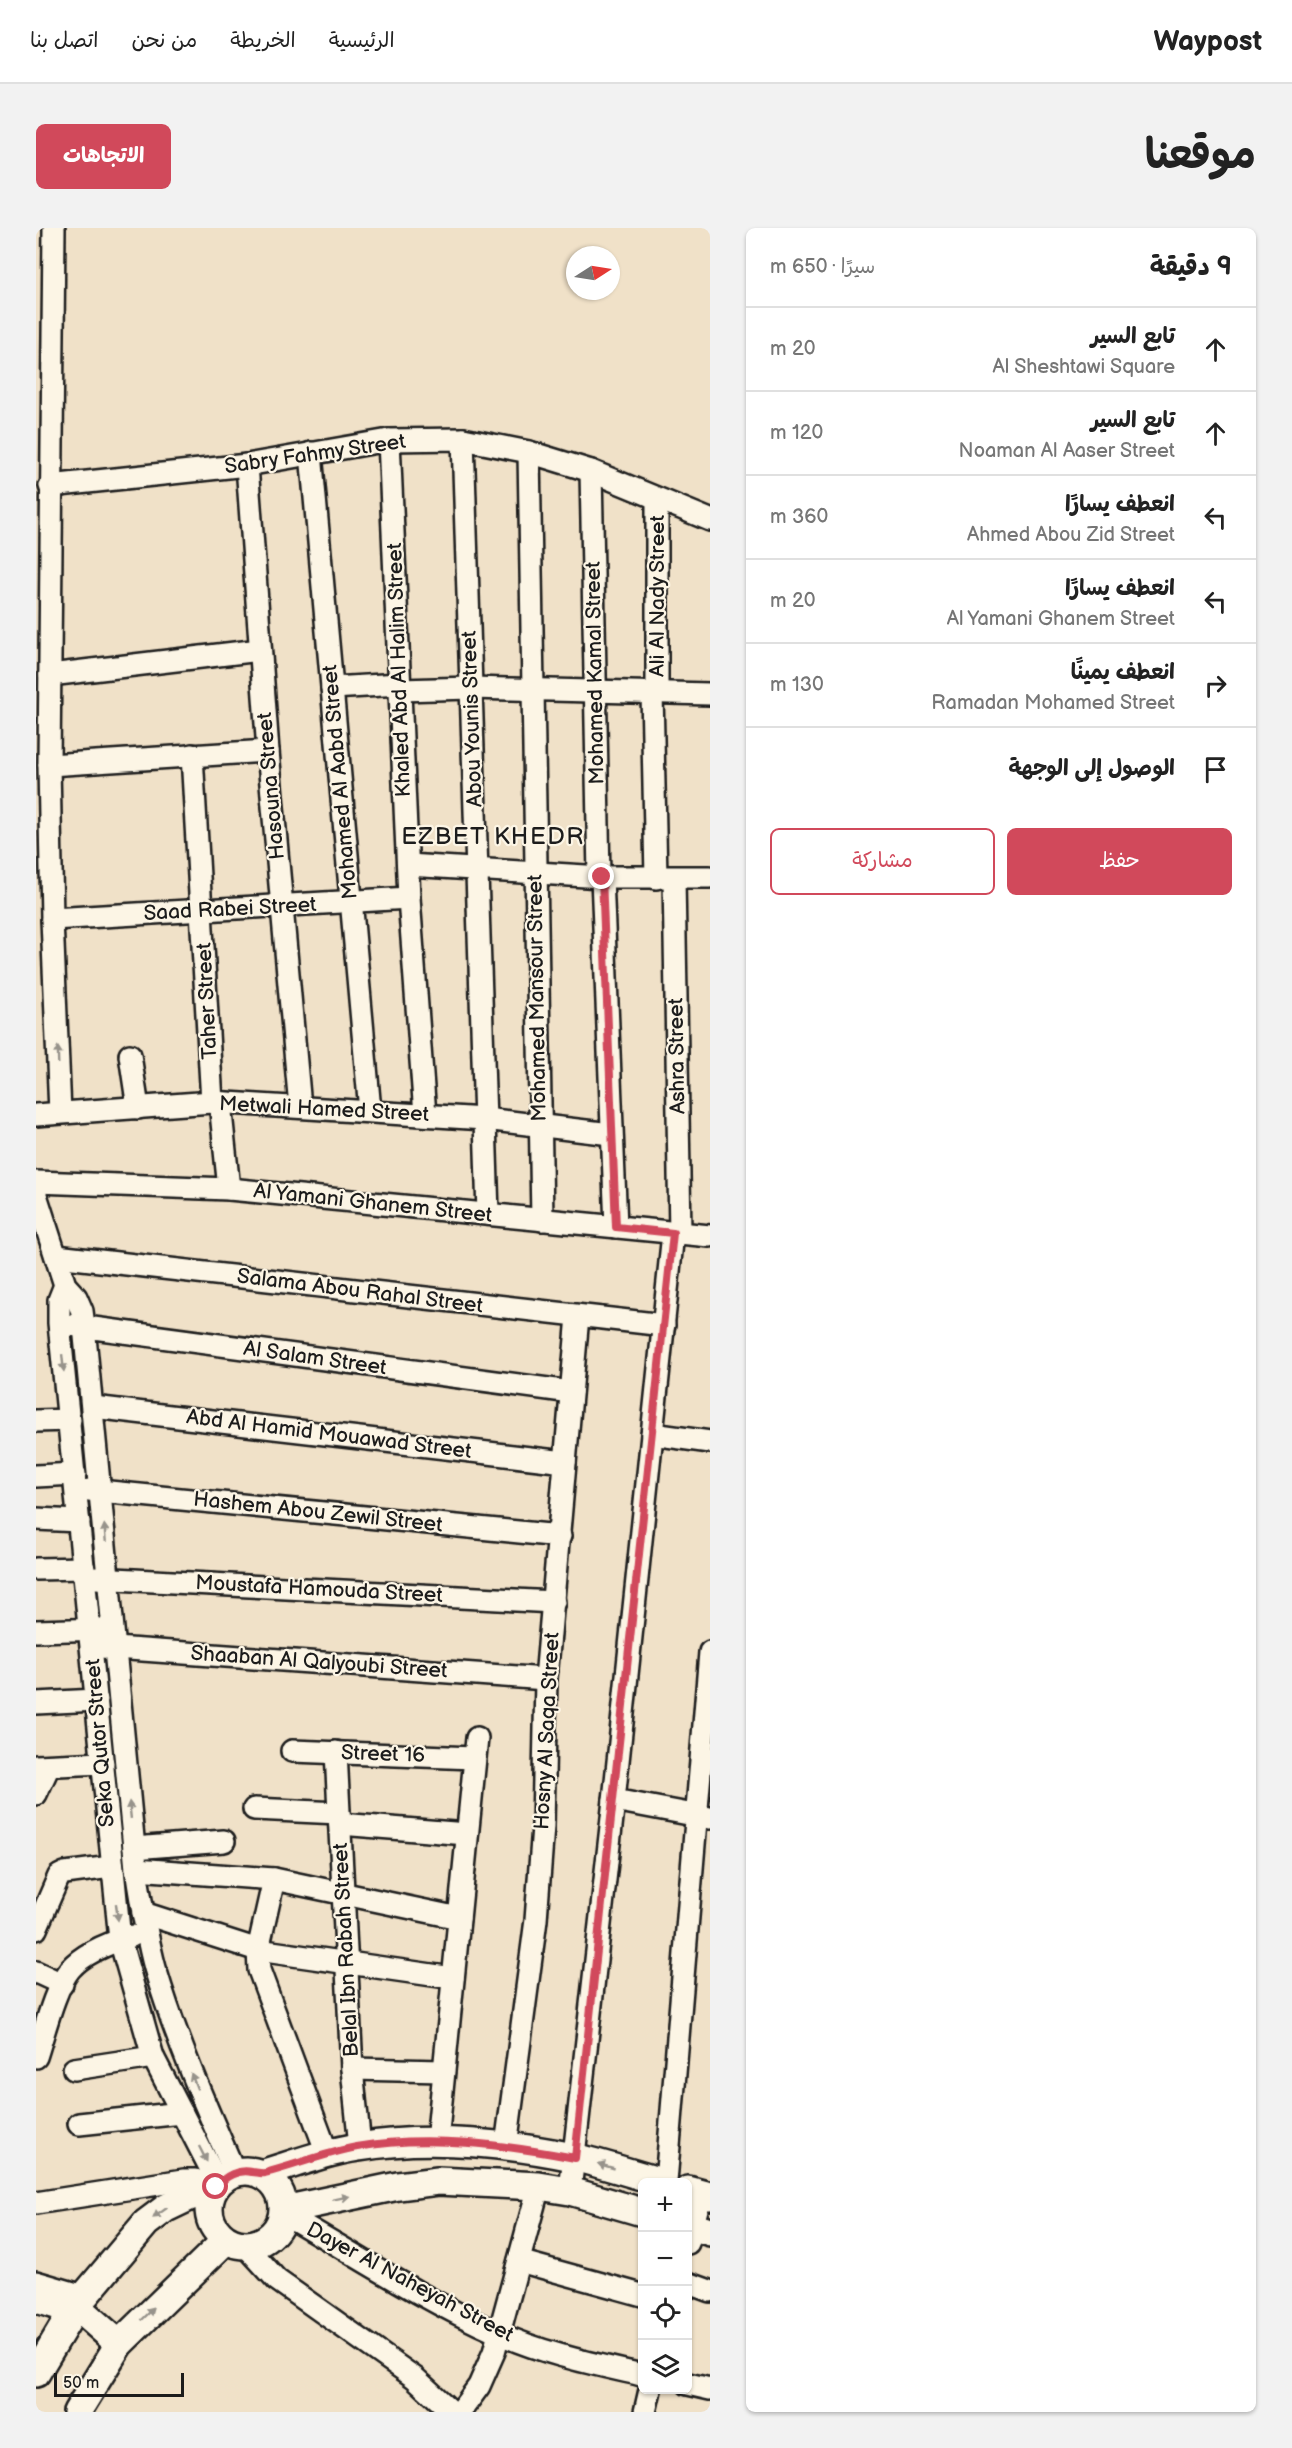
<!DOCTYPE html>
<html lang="ar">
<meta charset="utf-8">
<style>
body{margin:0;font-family:"Balsamiq Sans","Playpen Sans Arabic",sans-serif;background:#f2f2f2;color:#222;direction:rtl}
.controls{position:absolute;right:18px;bottom:18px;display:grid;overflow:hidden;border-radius:9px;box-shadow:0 2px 4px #0004}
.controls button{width:54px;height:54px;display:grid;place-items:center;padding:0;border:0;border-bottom:2px solid #e0e0e0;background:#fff;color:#222;font:30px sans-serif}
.compass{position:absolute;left:530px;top:18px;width:54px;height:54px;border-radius:50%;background:#fff;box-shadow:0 2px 4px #0004;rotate:78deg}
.scale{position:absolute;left:18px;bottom:15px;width:130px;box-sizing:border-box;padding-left:6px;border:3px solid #1c1c1c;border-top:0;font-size:16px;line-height:21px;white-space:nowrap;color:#1c1c1c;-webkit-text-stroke:4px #fcf5e5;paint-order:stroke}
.stop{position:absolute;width:18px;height:18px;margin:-14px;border:4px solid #d1495b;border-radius:50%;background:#fff}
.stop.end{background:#d1495b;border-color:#fff;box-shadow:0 2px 6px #0008}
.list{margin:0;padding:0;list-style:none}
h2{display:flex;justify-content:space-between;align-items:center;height:78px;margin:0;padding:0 24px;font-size:26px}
h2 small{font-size:20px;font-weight:400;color:#767676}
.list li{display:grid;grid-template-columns:39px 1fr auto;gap:18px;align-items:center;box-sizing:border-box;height:84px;padding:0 24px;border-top:2px solid #e0e0e0}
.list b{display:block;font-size:22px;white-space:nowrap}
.list p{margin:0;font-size:20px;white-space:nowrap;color:#767676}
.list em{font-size:20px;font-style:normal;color:#767676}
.actions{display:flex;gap:12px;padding:18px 24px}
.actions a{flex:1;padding:14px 0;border:2px solid #d1495b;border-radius:9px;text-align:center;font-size:21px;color:#d1495b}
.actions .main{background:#d1495b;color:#fff}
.icon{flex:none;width:33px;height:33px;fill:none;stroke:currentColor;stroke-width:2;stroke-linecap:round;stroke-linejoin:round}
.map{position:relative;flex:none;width:674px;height:2184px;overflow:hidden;direction:ltr;border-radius:9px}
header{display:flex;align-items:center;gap:36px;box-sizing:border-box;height:84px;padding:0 30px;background:#fff;border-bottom:2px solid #e0e0e0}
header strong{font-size:28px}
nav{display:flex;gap:33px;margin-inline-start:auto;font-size:21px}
.intro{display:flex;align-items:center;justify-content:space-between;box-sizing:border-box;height:144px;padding:0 36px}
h1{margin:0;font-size:42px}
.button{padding:15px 27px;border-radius:9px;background:#d1495b;color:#fff;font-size:21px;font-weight:700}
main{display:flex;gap:36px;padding:0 36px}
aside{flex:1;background:#fff;border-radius:9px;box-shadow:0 2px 4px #0004}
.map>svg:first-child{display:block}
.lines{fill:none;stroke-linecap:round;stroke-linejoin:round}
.minor-casing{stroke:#1c1c1c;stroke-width:26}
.major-casing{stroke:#1c1c1c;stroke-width:32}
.minor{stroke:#fcf5e5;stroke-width:21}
.major{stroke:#fcf5e5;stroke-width:27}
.oneway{fill:#97938b}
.route{stroke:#d1495b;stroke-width:8}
.labels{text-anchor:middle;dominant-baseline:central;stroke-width:4.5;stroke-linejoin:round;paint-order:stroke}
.street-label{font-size:21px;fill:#1c1c1c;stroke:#fcf5e5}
.quarter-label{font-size:24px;letter-spacing:1.5px;fill:#1c1c1c;stroke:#fcf5e5}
</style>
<header>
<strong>Waypost</strong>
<nav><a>الرئيسية</a><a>الخريطة</a><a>من نحن</a><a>اتصل بنا</a></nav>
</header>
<div class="intro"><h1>موقعنا</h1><a class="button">الاتجاهات</a></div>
<main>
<aside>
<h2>9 دقيقة<small>سيرًا · 650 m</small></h2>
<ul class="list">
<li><svg class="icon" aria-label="ahead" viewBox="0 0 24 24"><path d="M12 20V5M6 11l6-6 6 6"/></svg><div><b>تابع السير</b><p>Al Sheshtawi Square</p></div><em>20 m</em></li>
<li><svg class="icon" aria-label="ahead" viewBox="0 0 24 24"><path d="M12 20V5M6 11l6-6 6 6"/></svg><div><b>تابع السير</b><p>Noaman Al Aaser Street</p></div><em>120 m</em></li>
<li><svg class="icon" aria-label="left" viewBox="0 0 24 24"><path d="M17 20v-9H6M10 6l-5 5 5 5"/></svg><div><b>انعطف يسارًا</b><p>Ahmed Abou Zid Street</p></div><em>360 m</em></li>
<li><svg class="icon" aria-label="left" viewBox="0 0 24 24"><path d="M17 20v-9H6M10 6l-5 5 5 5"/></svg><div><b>انعطف يسارًا</b><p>Al Yamani Ghanem Street</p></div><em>20 m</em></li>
<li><svg class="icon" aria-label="right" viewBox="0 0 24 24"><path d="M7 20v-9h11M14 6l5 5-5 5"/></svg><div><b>انعطف يمينًا</b><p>Ramadan Mohamed Street</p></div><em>130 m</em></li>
<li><svg class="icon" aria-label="arrive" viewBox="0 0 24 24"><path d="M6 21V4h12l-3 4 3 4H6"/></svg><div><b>الوصول إلى الوجهة</b></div></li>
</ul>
<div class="actions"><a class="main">حفظ</a><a>مشاركة</a></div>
</aside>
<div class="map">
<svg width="674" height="2184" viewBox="0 0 674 2184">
<rect width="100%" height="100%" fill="#f0e1c8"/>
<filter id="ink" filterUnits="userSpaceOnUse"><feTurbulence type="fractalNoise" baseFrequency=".0167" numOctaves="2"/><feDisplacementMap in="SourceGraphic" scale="12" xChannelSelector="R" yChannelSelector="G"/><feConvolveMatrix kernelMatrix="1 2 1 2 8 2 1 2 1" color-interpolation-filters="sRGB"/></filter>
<g filter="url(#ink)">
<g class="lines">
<defs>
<g id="minor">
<path d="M18,0L13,537L16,691L24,885"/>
<path d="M427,211L452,986"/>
<path d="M353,212L373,670L389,887"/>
<path d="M493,224L506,992"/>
<path d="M275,225L334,883"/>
<path d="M211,237L232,523L264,879"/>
<path d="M555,243L563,648"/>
<path d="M14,258L211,237L353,212L427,211L493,224L555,243L674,292"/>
<path d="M14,447L224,422"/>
<path d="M296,460L364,456"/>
<path d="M364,462L435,460L674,466"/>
<path d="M616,464L620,650"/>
<path d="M621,464V272"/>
<path d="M156,527L176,874"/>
<path d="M13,537L232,523"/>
<path d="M372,637L566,649H674"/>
<path d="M566,649L580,999"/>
<path d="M638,650L644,1005"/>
<path d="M16,691L373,670"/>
<path d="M94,827L102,880"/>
<path d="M184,875L193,961"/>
<path d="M0,887L176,874L449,891L575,906"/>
<path d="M0,954L193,961L674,1008"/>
<path d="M0,967L29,1057L40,1069L46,1083L48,1098L100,1641C105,1674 110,1707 119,1740C140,1811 169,1877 199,1945"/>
<path d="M20,1028L628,1097"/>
<path d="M29,1057L23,1072V1095L84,1712L117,1829L182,1955"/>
<path d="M35,1097L535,1164"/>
<path d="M57,1179L529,1234"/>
<path d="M0,1193L34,1192"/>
<path d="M616,1206L674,1214"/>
<path d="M0,1248L39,1246"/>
<path d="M53,1262L524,1308"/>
<path d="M0,1291L43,1293"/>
<path d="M0,1341L48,1340"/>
<path d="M60,1350L518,1374"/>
<path d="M0,1403L67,1401"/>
<path d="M65,1419L510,1451"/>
<path d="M0,1475L61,1472"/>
<path d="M256,1523L438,1530"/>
<path d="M300,1524L316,1841L324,1918"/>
<path d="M0,1538L67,1535"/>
<path d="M0,1566L13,1538"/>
<path d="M578,1572L674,1590"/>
<path d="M218,1581L303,1585"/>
<path d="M304,1596L431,1606"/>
<path d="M98,1620L188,1613"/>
<path d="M100,1641L238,1651L423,1690"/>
<path d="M238,1651L222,1722L223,1742L291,1925"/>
<path d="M107,1685L222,1722L417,1750"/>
<path d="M0,1701L23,1648L29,1645L75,1639"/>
<path d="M0,1744L26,1756"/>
<path d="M0,1829C8,1805 19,1759 34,1741C48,1725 76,1714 96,1708"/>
<path d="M38,1841L117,1829"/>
<path d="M316,1841L407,1843"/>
<path d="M43,1896L146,1885"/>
<path d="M401,1914L441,1510"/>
<path d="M470,1918L500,1692L507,1598L510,1451L542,1088"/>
<path d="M630,1954L674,1424"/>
<path d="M534,1963L578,1572L637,1005"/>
<path d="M0,1975L148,1952H159L180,1959"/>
<path d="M247,1985C318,2026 388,2072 462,2105C508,2126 558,2136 606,2147"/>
<path d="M652,2015L665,1966"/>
<path d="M210,2018L241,2052L379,2150L416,2184"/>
<path d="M483,2033L606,2067"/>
<path d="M0,2054L48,2068"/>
<path d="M652,2055L674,2063"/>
<path d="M0,2074L36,2085"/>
<path d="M652,2156L674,2161"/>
<path d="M424,2184L443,2158L458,2124L503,1958"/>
<path d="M609,2184L614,2162"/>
</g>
<g id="major">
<circle cx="210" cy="1980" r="37"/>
<path d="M225,1946C258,1936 289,1924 323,1919C393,1907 468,1915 537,1929C567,1936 597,1946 626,1954"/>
<path d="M652,1962L674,1968"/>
<path d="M248,1982L362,1958L402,1953L503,1958L534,1963L606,1984"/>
<path d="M652,1997L674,2004"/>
<path d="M40,2078L83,2116"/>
<path d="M0,2145L40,2078L110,1995L130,1980L153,1969L177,1962"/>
<path d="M41,2184L83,2116L190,2012"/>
</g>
</defs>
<use href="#minor" class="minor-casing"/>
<use href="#major" class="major-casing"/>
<use href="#minor" class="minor"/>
<use href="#major" class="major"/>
</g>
<defs><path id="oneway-solid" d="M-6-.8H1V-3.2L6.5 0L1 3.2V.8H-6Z" transform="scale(1.5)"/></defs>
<g class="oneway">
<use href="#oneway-solid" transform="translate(22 827) rotate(-92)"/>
<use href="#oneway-solid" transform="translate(27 1135) rotate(84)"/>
<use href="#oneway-solid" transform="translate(69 1305) rotate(-95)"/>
<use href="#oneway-solid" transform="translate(94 1582) rotate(-96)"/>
<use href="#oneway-solid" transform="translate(81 1684) rotate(83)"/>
<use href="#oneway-solid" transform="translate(158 1853) rotate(-111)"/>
<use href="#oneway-solid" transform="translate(167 1926) rotate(63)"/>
<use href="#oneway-solid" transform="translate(570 1938) rotate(-164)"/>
<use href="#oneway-solid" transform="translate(305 1970) rotate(-12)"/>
<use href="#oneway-solid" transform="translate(124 1985) rotate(144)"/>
<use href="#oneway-solid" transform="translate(112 2086) rotate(-44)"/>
</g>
</g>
<g class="lines" filter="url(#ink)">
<path class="route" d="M180,1959C189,1948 202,1941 216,1944C221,1944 224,1946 229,1945C260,1937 289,1925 321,1919C393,1906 468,1917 539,1930L637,1005L580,999L566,649"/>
</g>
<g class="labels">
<g class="street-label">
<text transform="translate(279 226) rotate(-8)">Sabry Fahmy Street</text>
<text transform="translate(621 368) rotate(-90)">Ali Al Nady Street</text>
<text transform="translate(363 442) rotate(-92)">Khaled Abd Al Halim Street</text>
<text transform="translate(559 445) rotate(-91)">Mohamed Kamal Street</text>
<text transform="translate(436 491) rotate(-92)">Abou Younis Street</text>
<text transform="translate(304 554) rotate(-95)">Mohamed Al Aabd Street</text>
<text transform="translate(235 558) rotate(-95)">Hasouna Street</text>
<text transform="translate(194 681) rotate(-3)">Saad Rabei Street</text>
<text transform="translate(501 770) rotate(-91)">Mohamed Mansour Street</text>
<text transform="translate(171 773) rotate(-93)">Taher Street</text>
<text transform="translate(641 828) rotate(-91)">Ashra Street</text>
<text transform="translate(288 881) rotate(3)">Metwali Hamed Street</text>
<text transform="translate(337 975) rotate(6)">Al Yamani Ghanem Street</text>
<text transform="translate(324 1063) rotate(7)">Salama Abou Rahal Street</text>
<text transform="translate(279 1130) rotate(8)">Al Salam Street</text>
<text transform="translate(293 1206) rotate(7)">Abd Al Hamid Mouawad Street</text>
<text transform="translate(282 1284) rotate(6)">Hashem Abou Zewil Street</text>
<text transform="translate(283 1361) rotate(3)">Moustafa Hamouda Street</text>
<text transform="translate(283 1434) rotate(4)">Shaaban Al Qalyoubi Street</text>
<text transform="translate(511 1503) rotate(-87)">Hosny Al Saqa Street</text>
<text transform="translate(64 1515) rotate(-95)">Seka Qutor Street</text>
<text transform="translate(347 1526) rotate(2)">Street 16</text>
<text transform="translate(310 1722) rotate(-93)">Belal Ibn Rabah Street</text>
<text transform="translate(374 2054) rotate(28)">Dayer Al Naheyah Street</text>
</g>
<g class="quarter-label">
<text x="457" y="608">EZBET KHEDR</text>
</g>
</g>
</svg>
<div class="controls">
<button>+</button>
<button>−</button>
<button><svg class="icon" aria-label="locate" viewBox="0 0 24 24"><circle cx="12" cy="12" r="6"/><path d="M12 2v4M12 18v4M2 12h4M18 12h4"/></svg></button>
<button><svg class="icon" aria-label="layers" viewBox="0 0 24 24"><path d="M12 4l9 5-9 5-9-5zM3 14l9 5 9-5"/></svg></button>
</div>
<svg class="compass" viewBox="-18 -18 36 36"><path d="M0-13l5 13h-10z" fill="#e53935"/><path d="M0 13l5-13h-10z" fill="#767676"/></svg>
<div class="scale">50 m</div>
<div class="stop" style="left:180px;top:1959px"></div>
<div class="stop end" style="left:566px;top:649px"></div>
</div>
</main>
